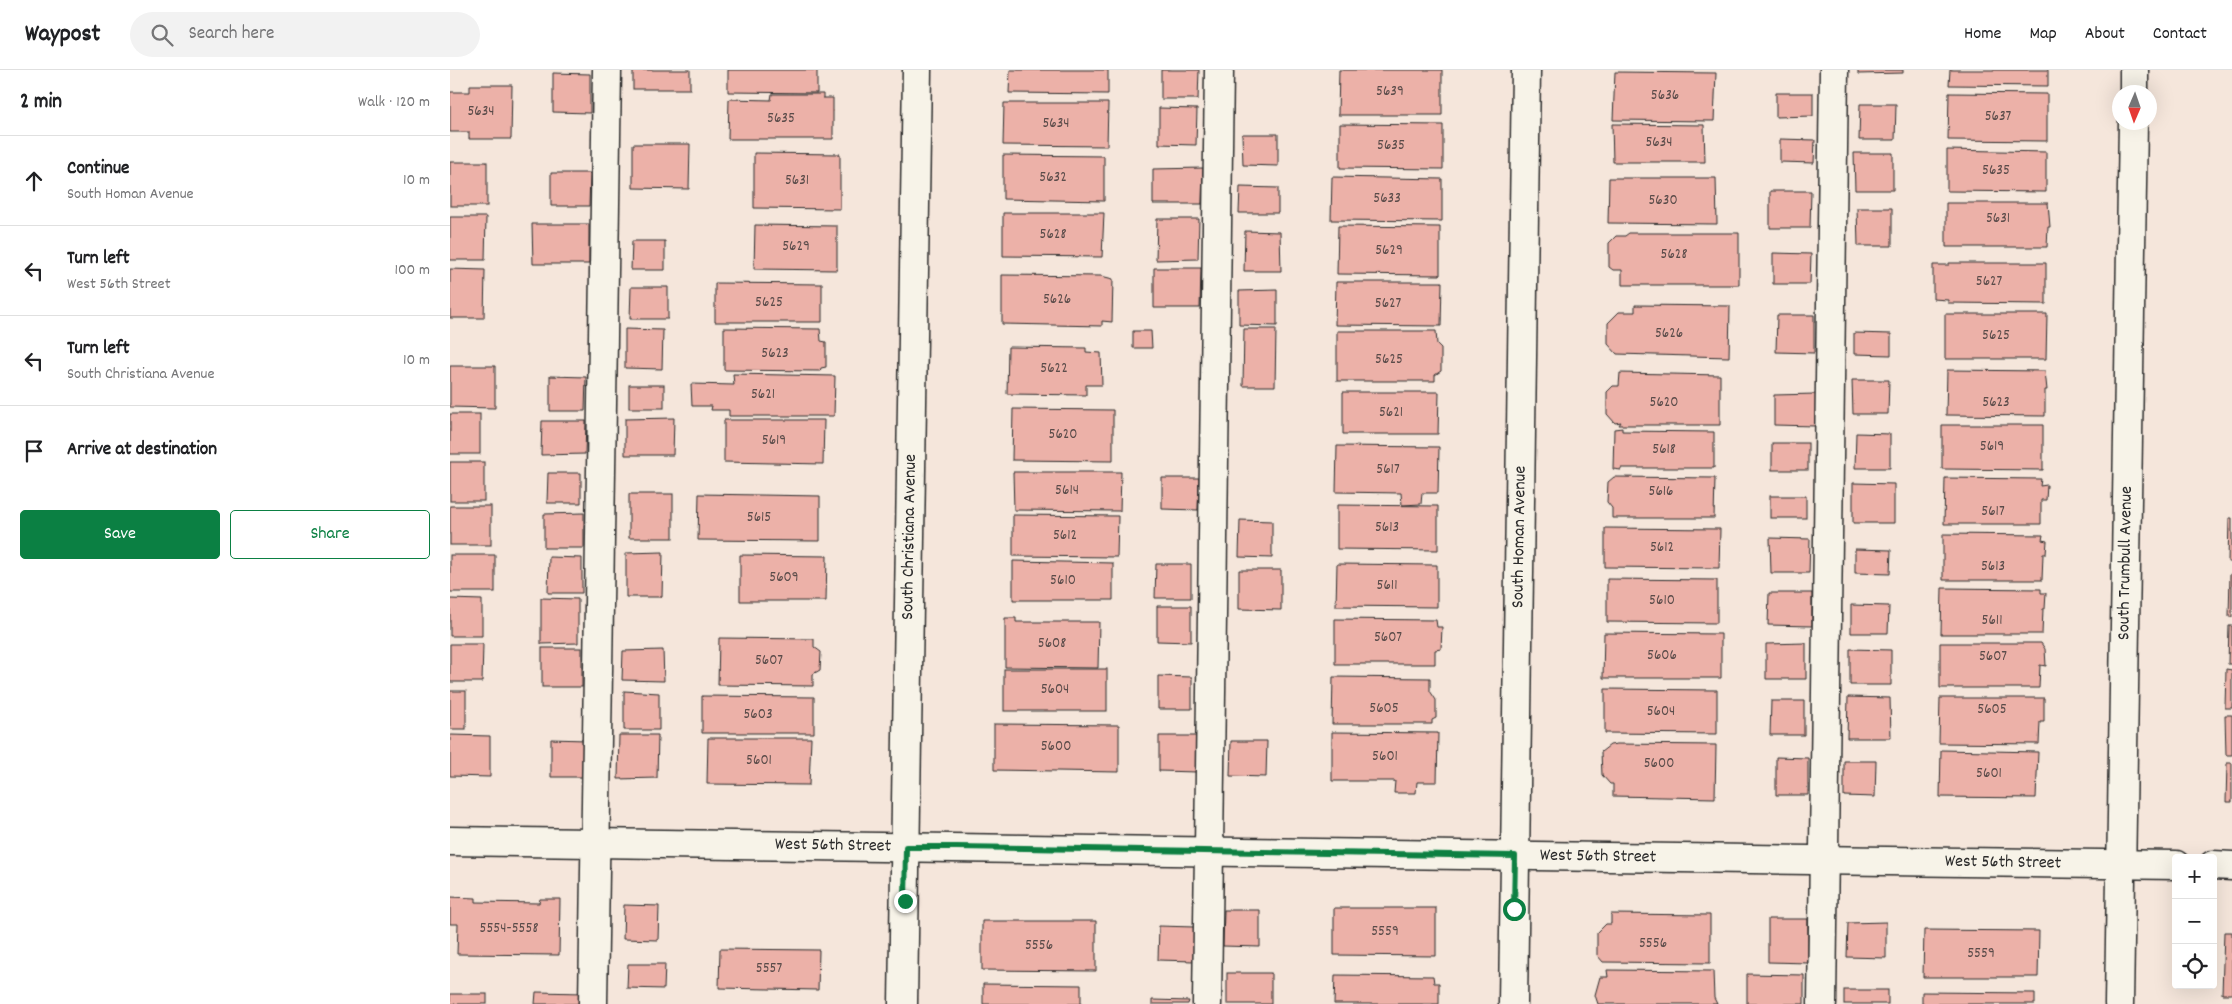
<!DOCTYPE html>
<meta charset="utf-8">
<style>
body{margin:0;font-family:Dekko,sans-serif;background:#f2f2f2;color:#202124}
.controls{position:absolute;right:15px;bottom:15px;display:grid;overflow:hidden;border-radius:5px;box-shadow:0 5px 20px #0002}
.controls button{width:45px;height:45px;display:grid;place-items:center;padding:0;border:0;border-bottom:1px solid #e0e0e0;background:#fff;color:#202124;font:25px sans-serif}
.compass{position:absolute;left:1662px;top:15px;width:45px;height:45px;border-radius:50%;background:#fff;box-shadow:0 5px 20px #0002;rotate:182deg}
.stop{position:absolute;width:15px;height:15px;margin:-11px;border:4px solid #0b8043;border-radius:50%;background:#fff}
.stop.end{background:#0b8043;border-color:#fff;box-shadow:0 1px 5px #0008}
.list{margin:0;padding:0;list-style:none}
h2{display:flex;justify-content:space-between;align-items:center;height:65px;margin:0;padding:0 20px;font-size:21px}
h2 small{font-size:16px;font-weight:400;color:#757577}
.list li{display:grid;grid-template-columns:32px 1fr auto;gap:15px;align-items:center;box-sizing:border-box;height:90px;padding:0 20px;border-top:1px solid #e0e0e0}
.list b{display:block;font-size:19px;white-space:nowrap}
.list p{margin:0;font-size:16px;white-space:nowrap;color:#757577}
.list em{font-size:16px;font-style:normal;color:#757577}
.actions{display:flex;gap:10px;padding:15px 20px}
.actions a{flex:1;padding:11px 0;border:1px solid #0b8043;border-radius:5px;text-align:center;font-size:18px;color:#0b8043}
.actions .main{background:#0b8043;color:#fff}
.icon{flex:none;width:28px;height:28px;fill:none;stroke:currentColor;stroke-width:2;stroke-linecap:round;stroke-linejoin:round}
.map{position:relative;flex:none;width:1782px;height:934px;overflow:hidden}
header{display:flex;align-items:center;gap:30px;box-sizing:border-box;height:70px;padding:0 25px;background:#fff;border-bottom:1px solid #e0e0e0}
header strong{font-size:24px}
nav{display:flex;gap:28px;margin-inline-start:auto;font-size:18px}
.search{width:350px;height:45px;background:#f2f2f2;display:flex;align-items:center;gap:12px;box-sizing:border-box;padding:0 18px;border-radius:28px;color:#757577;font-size:19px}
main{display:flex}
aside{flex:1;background:#fff}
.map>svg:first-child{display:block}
.building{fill:#ecb1a8;stroke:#2b2b2b}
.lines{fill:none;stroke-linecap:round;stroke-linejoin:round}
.minor-casing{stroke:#2b2b2b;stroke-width:31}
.minor{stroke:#f7f3e8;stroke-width:28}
.route{stroke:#0b8043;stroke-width:6}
.labels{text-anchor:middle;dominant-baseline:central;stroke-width:4;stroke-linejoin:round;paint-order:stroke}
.number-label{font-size:15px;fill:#5b4c4a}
.street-label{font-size:18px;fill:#2b2b2b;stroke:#f7f3e8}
</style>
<header>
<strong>Waypost</strong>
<div class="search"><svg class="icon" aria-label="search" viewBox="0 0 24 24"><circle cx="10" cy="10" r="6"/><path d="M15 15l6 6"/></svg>Search here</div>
<nav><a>Home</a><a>Map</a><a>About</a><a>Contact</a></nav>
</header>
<main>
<aside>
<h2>2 min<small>Walk · 120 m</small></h2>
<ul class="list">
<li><svg class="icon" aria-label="ahead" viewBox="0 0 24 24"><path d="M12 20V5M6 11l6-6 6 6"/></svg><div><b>Continue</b><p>South Homan Avenue</p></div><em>10 m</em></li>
<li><svg class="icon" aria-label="left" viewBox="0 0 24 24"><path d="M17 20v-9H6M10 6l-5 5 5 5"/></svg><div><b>Turn left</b><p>West 56th Street</p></div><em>100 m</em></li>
<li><svg class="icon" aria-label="left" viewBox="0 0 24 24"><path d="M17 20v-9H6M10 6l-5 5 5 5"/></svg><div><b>Turn left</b><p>South Christiana Avenue</p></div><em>10 m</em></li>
<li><svg class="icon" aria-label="arrive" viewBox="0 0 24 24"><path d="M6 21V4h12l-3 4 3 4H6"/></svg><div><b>Arrive at destination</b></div></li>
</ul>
<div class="actions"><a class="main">Save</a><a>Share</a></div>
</aside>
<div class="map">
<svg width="1782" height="934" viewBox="0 0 1782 934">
<rect width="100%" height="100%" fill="#f5e6db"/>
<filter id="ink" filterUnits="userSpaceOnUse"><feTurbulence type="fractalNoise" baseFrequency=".02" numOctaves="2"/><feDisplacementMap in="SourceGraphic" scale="10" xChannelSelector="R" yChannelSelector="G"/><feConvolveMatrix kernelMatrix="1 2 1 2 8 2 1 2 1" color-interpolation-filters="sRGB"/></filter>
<g filter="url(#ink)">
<g class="building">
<rect x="183" y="0" width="57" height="19"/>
<path d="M278,0H367V23L278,22Z"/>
<path d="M560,0H658V24L559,23Z"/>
<path d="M711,0H749L748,29H711Z"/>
<path d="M889,0H992V45H888Z"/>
<path d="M1408,0H1453V3L1408,4Z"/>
<path d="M1500,0H1598V16L1499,15Z"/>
<path d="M1165,2L1266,3L1264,51L1163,50Z"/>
<path d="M103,3L140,4V43L103,42Z"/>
<path d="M20,15H62L61,69H19V62H0V22H20Z"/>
<path d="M1326,23H1363V46L1326,47Z"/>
<path d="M1499,23L1597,24V71L1498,70Z"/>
<path d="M322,24H373V28H383V69H278L279,29L321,30Z"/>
<path d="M554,33H658L657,76L553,75Z"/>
<path d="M1410,34H1446L1445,70H1409Z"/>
<path d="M709,38L747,39L746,75L709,74Z"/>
<path d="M890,54L993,55V99L890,98Z"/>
<path d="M1162,54L1254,55L1255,92H1163Z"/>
<path d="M792,64H828V96L793,95Z"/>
<path d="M1330,69L1365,70L1364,93L1330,92Z"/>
<path d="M183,74H240L239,119L183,118Z"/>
<path d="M1497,80L1596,82V122L1497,121Z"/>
<path d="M304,83L390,84V139L304,138Z"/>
<path d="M1404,83H1443V120H1405Z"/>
<path d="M553,85L654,86V131L553,129Z"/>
<rect x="0" y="92" width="37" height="44"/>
<path d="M753,98L752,134H703V99Z"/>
<path d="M101,103H140L139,136H101Z"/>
<path d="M882,107L992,109V151L881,150Z"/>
<path d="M1159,108H1266L1267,154L1158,153Z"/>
<path d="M790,117L828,118V143H789Z"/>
<path d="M1320,121H1361L1360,158H1320Z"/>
<path d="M1496,133H1598L1600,157H1598L1597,177H1496Z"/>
<path d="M1407,138H1442V176H1408Z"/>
<path d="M553,143H654L652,187L553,186Z"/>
<path d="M0,147H36L35,190H0Z"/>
<path d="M707,149H749L748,189L706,190Z"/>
<path d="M82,154H139V194H83Z"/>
<path d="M305,155L387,156V200L304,199Z"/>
<path d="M888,156L990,157V205L887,204Z"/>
<path d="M795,161L830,162L831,201H794Z"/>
<path d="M1179,163H1289V215H1172V200H1163L1159,197V173L1166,166H1175Z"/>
<path d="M182,171H215V200H181Z"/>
<path d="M1323,183L1361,184L1360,214H1323Z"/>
<path d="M1499,193H1596V234L1498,233V230L1483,229V195H1499Z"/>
<path d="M704,198H751L750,238H704Z"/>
<path d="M0,199L35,200L34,248H0Z"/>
<path d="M552,205L651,206L663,209L662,252L652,251V256L552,254Z"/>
<path d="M886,212H992L991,256L885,255Z"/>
<path d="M265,213L372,214V252H265Z"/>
<path d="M181,217H218V249H180Z"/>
<path d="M827,220V256L789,255V221Z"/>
<path d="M1185,235L1280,236L1279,287L1167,284L1158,274V253L1169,242H1185Z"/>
<path d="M1495,244H1597L1596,289H1495Z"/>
<path d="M1327,245H1364V283L1326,282Z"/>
<path d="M274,258L370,259L371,271L376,272V297L371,298L370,301L274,300Z"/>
<path d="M175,259L213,260L212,299L175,298Z"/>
<path d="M794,259H826L825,316H793Z"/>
<path d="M683,261H701L702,278H683Z"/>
<path d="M887,261H986L987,274L991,278V301L985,305V311H887Z"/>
<path d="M1404,263L1441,264V285L1404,284Z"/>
<path d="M558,277L636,278V282L651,283L652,315H636V325L557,324Z"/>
<path d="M0,296H45V338L0,337Z"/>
<path d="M1497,300L1595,301L1597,320H1595V346L1496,345Z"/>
<path d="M1170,303L1270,305V355H1169L1171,352L1165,353L1157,344V322L1163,316H1169Z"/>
<path d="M283,304L385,306L384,346H279V340H261L262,336H242L241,314L284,315Z"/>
<path d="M100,306L136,307L135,341H100Z"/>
<path d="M1402,310H1439L1438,344H1403Z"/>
<rect x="179" y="315" width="35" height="23"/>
<path d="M893,322H989L988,364H893Z"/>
<path d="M1366,324L1365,356L1324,355V325Z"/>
<path d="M563,339L663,340V391L562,390Z"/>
<rect x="0" y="344" width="30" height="40"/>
<path d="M224,348L223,385H175V349Z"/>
<path d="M274,350H374L373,394L274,392Z"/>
<path d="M92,351H136L135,384L91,385Z"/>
<path d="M1492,355H1593V400L1492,399Z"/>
<path d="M1172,358V361L1264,362V398H1171V400L1163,399L1164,359Z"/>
<path d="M1406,363L1440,364V398H1405Z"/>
<rect x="1322" y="373" width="36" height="27"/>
<path d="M887,376L989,377L988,423H972L971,434L952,435L951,423L886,422Z"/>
<rect x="0" y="392" width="34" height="39"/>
<path d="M563,402H671L670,441L564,440Z"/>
<path d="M98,403H131V433H97Z"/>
<path d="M1164,407L1265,408L1264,448H1162V438L1157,432L1158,412Z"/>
<path d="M712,408H749L748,440L712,439Z"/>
<path d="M1495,408L1591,409L1590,416L1597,415L1596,430H1591V454H1494Z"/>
<path d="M1403,413L1444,414V453H1403Z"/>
<rect x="179" y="424" width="44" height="44"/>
<path d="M249,424L370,426V471L248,470Z"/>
<rect x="1320" y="426" width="36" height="22"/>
<path d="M887,435L988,436V480L887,479Z"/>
<rect x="0" y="436" width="41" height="39"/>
<path d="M134,443V478H94V444Z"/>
<path d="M563,445L668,446L667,487L563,486Z"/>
<path d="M1779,448H1782V492H1778Z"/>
<path d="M790,450L822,451V488L789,487Z"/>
<path d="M1155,458L1270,459L1269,498L1155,497Z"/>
<path d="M1493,464L1593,465L1592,470L1597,471L1596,484H1593L1592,510H1493Z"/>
<path d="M1320,468L1360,469L1359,503H1321Z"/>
<path d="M1405,479L1441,480L1440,504L1405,503Z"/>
<path d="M213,482L212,527H176V483Z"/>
<rect x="0" y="485" width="45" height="37"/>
<path d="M290,485L377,486L376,531H290Z"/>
<path d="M99,487L132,488V523H98Z"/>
<path d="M563,491L663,493V530H563Z"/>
<path d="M706,494H741V528H705Z"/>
<path d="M887,494L987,495V537L886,536Z"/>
<path d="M789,500H831V540L789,539Z"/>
<path d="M1780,504H1782V547H1779Z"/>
<path d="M1157,509L1267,510V553L1157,552Z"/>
<path d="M1492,518L1591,519V523H1596L1595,539H1593L1592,564H1491Z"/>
<path d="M1319,523H1362V556L1318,555Z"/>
<path d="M91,528L128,529V573L91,574Z"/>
<path d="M0,529L32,530V566H0Z"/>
<path d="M1401,535L1439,536L1438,563H1401Z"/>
<path d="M707,536H741V572L707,571Z"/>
<path d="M555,548H566V552H649L648,598L555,597Z"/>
<path d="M885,549L986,550L987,557H992L991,579L985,580V594H885Z"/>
<path d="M1779,556H1782V594H1778Z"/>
<path d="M1154,563L1271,564V608H1153Z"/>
<path d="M269,568L364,569V577L371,582L370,600L363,604V616L268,615Z"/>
<path d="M1356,573V609H1316V574Z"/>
<path d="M1490,573H1591L1595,579L1596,596L1590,595L1589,618H1490Z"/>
<path d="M0,574H33L32,612H0Z"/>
<rect x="92" y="578" width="40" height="39"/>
<path d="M1400,579L1441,580V615H1400Z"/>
<path d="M213,580L214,611L172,610L173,581Z"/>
<rect x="554" y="599" width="103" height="42"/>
<path d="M1776,599L1782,600V638H1775Z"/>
<path d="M708,606L742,607V639H708Z"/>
<path d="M883,607L980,608V621L986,630V648L982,650V654H882Z"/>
<path d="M1155,619L1267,620V664L1155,663Z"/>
<rect x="0" y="621" width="16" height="38"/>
<path d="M174,621L209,623V660H174Z"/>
<path d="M252,626L364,627V663H252Z"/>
<path d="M1398,627L1440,628L1441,668H1397Z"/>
<path d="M1490,628H1594V652H1590L1589,674L1489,673Z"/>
<path d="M1321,631H1354V665H1320Z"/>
<path d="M1775,645H1782V685H1776Z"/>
<path d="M544,654L669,655V702L544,700Z"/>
<path d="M882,662L988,663L987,712H967L966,723H944L945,711H882Z"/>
<path d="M0,665L40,666V707L0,706Z"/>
<path d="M169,665H208L207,708L168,709Z"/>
<path d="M709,666H747V702L709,701Z"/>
<path d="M258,668H361L359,715L257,714Z"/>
<path d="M101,669L136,670V707H101Z"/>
<path d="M781,671H817L816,707L780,706Z"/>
<path d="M1167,674L1266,675L1265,728L1163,726V714H1160L1152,705L1151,682L1160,675Z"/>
<path d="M1491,680L1588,682L1586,728L1490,727Z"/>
<path d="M1326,687L1358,688V725H1326Z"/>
<path d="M1394,691H1426L1425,727L1394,726Z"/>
<path d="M1777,693H1782V732H1776Z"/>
<path d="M0,827L26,828V832L89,833L90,829H110L109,885L7,884L8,854H0Z"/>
<path d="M174,835L209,836L208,870L173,869Z"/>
<path d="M884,838H986V886L884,885Z"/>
<path d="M774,840H810V877L773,876Z"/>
<path d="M1161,844L1260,845V893L1153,892L1147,885V863L1156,854H1161Z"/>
<path d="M1318,849H1358V893L1318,892Z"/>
<path d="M532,851H646V901L532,900Z"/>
<path d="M1436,852V888L1397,887L1398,853Z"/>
<path d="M709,856L744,857V891L708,890Z"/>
<path d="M1474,860L1589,861L1588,907H1473Z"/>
<path d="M1774,862H1782V924H1772Z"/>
<path d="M270,879L369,880L368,920L269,918Z"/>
<path d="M178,894H215L214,919L177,918Z"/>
<path d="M1157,900L1263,901L1264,928L1267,934H1148L1145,925L1150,907H1158Z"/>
<rect x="777" y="903" width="44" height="31"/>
<path d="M1297,904L1354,905V934H1297Z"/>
<path d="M885,905L983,906L984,913H989V934H884Z"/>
<path d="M533,914L631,915V934H533Z"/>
<rect x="1394" y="920" width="44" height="14"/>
<path d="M86,922L133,923L132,934H85Z"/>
<path d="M1472,922L1585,923V934H1472Z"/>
<rect x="0" y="924" width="37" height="10"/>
<path d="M702,930L739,931L738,934H702Z"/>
</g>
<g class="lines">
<defs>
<g id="minor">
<path d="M1684,22V0"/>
<path d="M0,771L1726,795"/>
<path d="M1763,795L1782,796"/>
<path d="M143,934L157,0"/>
<path d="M453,934L467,0"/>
<path d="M757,934L769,0"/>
<path d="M1063,934L1076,0"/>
<path d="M1372,934L1384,0"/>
<path d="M1669,934L1683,52"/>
</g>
</defs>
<use href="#minor" class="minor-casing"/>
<use href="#minor" class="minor"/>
</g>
</g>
<g class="lines" filter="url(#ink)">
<path class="route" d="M455,831L456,777H506L1065,786L1064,839"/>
</g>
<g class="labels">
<g class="number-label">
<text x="940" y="22">5639</text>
<text x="1215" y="26">5636</text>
<text x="31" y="42">5634</text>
<text x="1548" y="47">5637</text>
<text x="331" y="49">5635</text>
<text x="606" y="54">5634</text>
<text x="1209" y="73">5634</text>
<text x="941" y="76">5635</text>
<text x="1546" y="101">5635</text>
<text x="603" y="108">5632</text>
<text x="347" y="111">5631</text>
<text x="937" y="129">5633</text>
<text x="1213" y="131">5630</text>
<text x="1548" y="149">5631</text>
<text x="603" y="165">5628</text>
<text x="346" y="177">5629</text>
<text x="939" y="181">5629</text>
<text x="1224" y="185">5628</text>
<text x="1539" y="212">5627</text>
<text x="607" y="230">5626</text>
<text x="319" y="233">5625</text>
<text x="938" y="234">5627</text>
<text x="1219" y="264">5626</text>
<text x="1546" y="266">5625</text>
<text x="325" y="284">5623</text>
<text x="939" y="290">5625</text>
<text x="604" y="299">5622</text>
<text x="313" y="325">5621</text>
<text x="1214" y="333">5620</text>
<text x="1546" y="333">5623</text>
<text x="941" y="343">5621</text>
<text x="613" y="365">5620</text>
<text x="324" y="371">5619</text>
<text x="1542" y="377">5619</text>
<text x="1214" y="380">5618</text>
<text x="938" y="400">5617</text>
<text x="617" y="421">5614</text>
<text x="1211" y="422">5616</text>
<text x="1543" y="442">5617</text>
<text x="309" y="448">5615</text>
<text x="937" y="458">5613</text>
<text x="615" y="466">5612</text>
<text x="1212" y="478">5612</text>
<text x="1543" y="497">5613</text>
<text x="334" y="508">5609</text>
<text x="613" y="511">5610</text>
<text x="937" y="516">5611</text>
<text x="1212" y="531">5610</text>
<text x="1542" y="551">5611</text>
<text x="938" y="568">5607</text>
<text x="602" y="574">5608</text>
<text x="1212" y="586">5606</text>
<text x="1543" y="587">5607</text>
<text x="319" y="591">5607</text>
<text x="605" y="620">5604</text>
<text x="934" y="639">5605</text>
<text x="1542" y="640">5605</text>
<text x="1211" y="642">5604</text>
<text x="308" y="645">5603</text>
<text x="606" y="677">5600</text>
<text x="935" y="687">5601</text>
<text x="309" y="691">5601</text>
<text x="1209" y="694">5600</text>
<text x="1539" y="704">5601</text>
<text x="59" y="859">5554-5558</text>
<text x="935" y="862">5559</text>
<text x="1203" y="874">5556</text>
<text x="589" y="876">5556</text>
<text x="1531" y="884">5559</text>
<text x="319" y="899">5557</text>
</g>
<g class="street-label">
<text transform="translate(460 467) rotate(-89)">South Christiana Avenue</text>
<text transform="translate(1070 467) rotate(-89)">South Homan Avenue</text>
<text transform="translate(1676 493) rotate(-89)">South Trumbull Avenue</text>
<text transform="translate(383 776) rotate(1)">West 56th Street</text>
<text transform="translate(1148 787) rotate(1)">West 56th Street</text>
<text transform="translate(1553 793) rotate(1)">West 56th Street</text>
</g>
</g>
</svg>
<div class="controls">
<button>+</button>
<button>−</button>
<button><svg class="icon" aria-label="locate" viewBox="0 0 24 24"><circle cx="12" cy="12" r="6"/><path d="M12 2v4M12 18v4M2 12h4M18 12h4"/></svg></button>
</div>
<svg class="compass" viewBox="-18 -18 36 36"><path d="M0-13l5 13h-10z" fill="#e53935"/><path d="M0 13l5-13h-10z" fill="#757577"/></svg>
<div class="stop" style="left:1064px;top:839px"></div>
<div class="stop end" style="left:455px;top:831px"></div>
</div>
</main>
